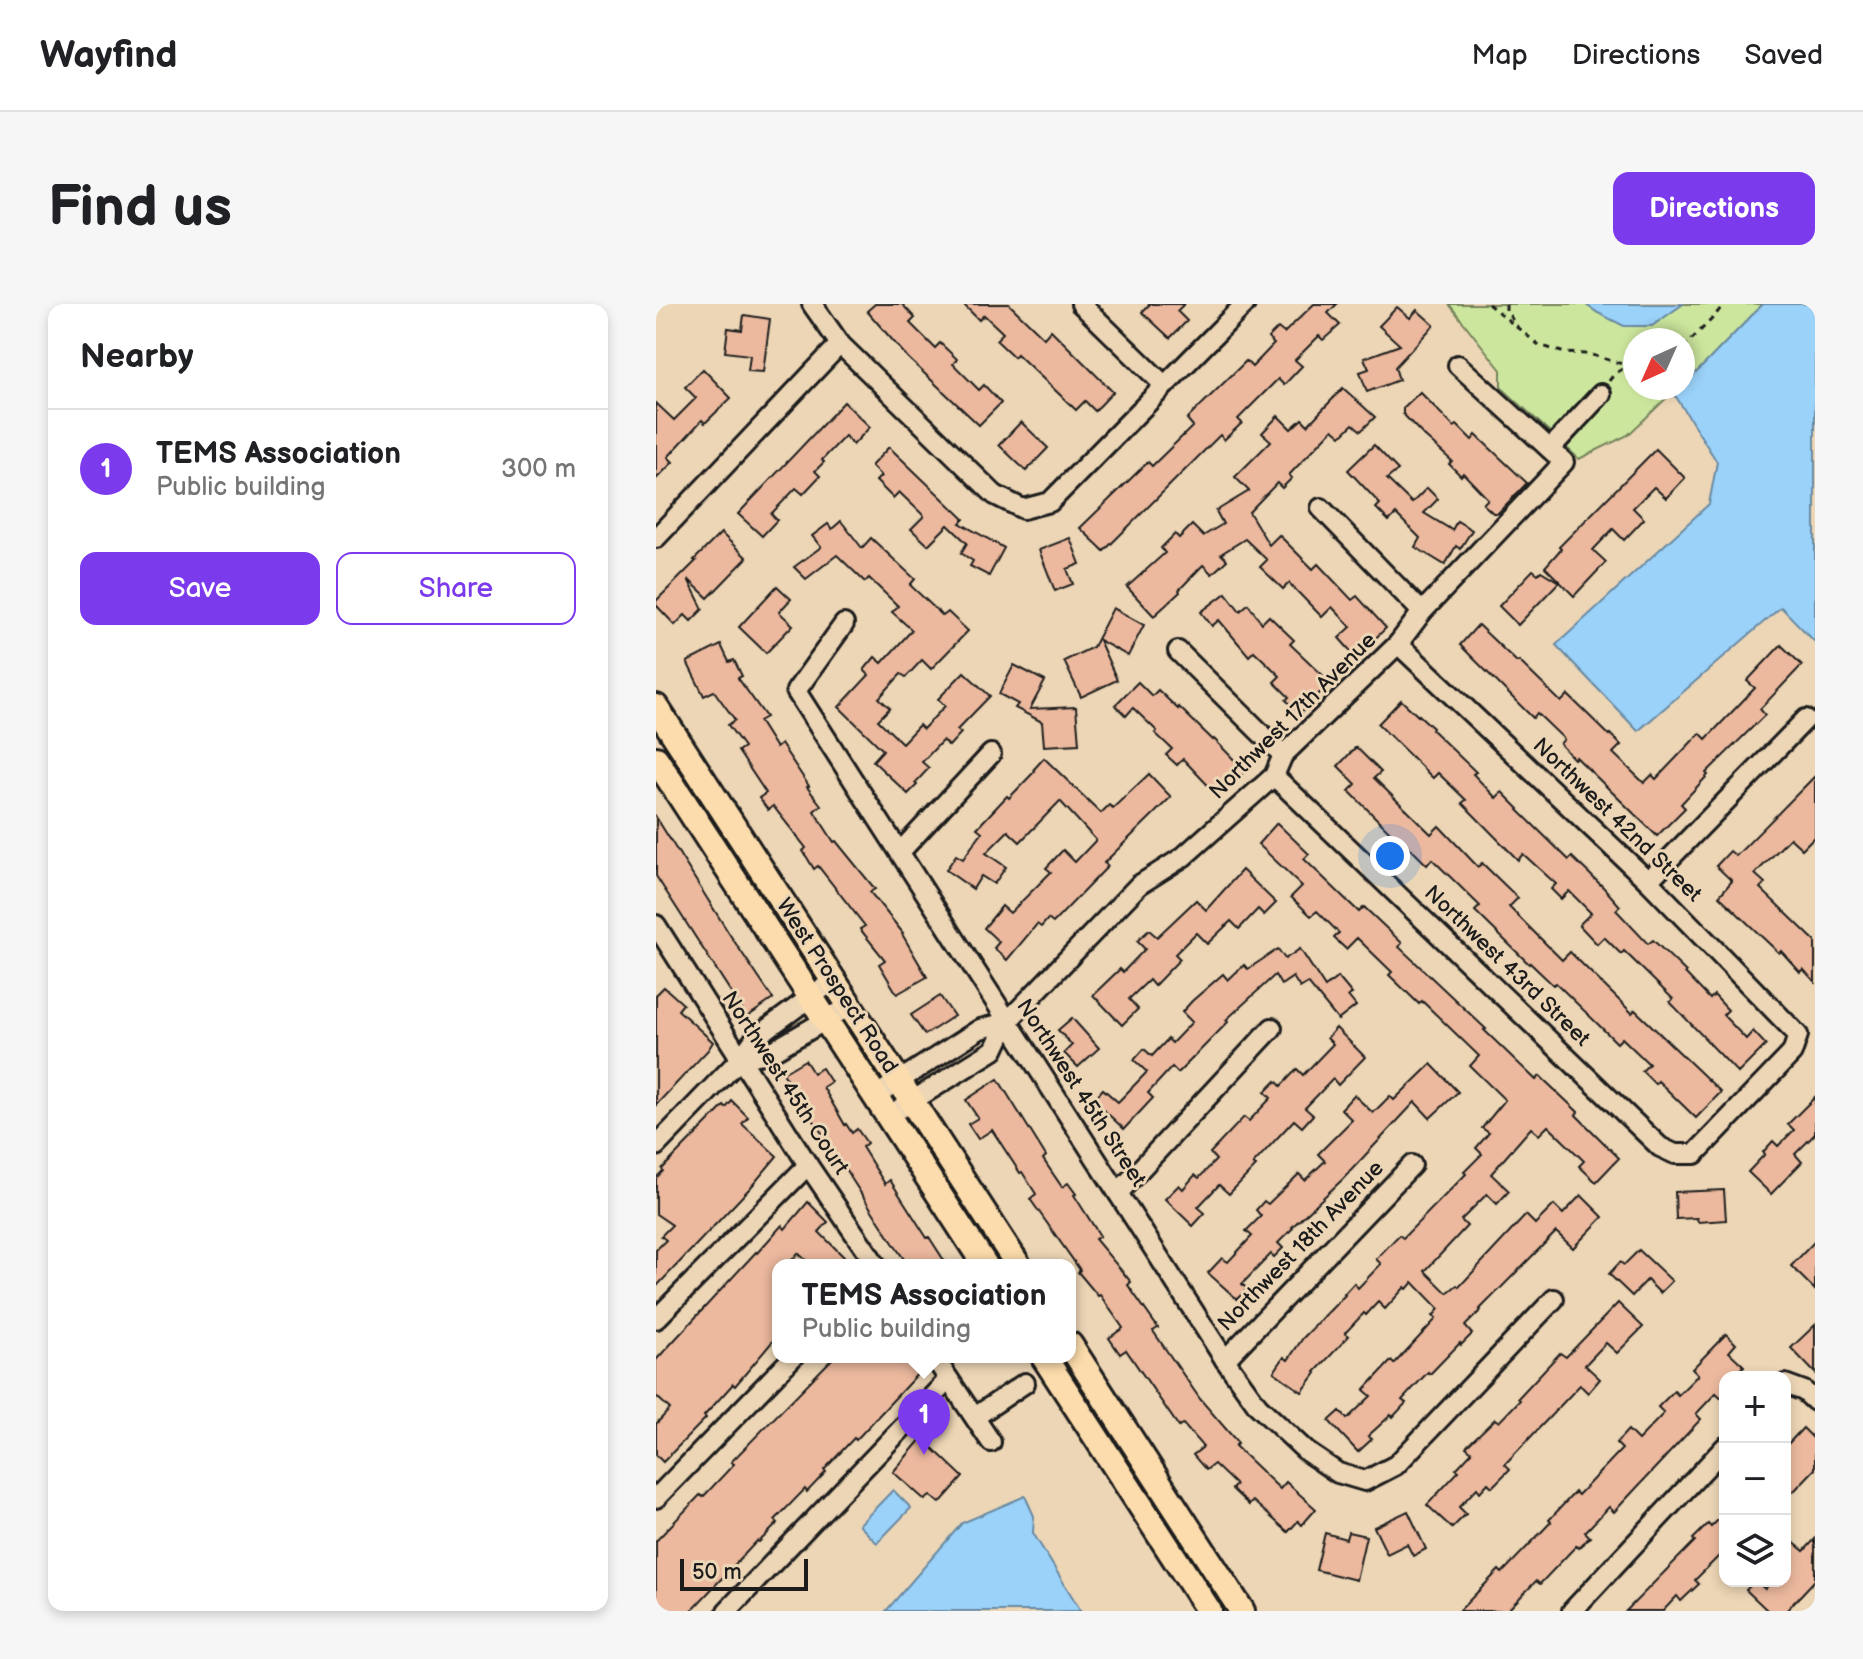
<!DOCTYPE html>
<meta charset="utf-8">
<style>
body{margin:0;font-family:"Balsamiq Sans",sans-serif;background:#f6f6f6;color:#202124}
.controls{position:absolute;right:24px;bottom:24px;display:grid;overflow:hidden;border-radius:16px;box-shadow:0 4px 12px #0003}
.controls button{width:72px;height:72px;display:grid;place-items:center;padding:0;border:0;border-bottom:2px solid #e0e0e0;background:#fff;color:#202124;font:40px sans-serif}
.compass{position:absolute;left:967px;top:24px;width:72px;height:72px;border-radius:50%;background:#fff;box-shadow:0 4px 12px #0003;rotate:225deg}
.scale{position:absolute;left:24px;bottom:20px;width:128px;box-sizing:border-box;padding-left:8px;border:4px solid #1c1c1c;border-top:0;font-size:22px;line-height:28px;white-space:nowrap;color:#1c1c1c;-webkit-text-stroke:6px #edd6b6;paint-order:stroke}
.you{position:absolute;left:734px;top:552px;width:28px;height:28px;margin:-20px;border:6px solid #fff;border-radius:50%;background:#1a73e8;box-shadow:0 0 0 12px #1a73e833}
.badge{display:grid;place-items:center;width:52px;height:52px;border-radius:50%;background:#7c3aed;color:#fff;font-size:26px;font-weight:700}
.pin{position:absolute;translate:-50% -66px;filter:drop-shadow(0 2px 4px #0008)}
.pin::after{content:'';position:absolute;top:42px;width:28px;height:24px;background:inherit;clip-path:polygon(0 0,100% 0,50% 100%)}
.popup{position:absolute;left:116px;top:955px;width:304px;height:104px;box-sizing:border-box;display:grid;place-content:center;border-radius:16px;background:#fff;filter:drop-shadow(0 2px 6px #0005);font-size:26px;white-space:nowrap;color:#757577}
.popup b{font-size:30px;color:#202124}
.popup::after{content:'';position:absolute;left:50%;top:100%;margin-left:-16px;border:16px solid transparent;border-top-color:#fff}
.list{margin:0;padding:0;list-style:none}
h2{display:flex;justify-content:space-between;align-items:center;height:104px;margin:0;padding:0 32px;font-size:34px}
h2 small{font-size:26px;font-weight:400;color:#757577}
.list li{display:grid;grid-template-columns:52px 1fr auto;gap:24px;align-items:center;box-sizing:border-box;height:120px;padding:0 32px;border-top:2px solid #e0e0e0}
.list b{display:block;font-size:30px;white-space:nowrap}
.list p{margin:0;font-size:26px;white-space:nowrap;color:#757577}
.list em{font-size:26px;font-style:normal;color:#757577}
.actions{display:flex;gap:16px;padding:24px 32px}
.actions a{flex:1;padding:18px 0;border:2px solid #7c3aed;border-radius:16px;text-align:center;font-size:28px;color:#7c3aed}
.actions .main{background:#7c3aed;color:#fff}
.icon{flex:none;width:44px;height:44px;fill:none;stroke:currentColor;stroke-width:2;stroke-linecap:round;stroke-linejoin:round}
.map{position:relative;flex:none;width:1159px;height:1307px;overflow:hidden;border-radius:16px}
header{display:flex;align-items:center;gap:48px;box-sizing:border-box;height:112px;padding:0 40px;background:#fff;border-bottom:2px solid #e0e0e0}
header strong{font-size:38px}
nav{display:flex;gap:44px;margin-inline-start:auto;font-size:28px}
.intro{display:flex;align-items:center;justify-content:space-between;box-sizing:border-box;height:192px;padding:0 48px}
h1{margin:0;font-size:56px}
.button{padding:20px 36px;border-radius:16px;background:#7c3aed;color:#fff;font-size:28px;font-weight:700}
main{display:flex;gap:48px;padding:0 48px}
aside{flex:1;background:#fff;border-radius:16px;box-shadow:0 4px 12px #0003}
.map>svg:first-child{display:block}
.green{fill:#cce79d;stroke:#74825c;stroke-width:2}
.water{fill:#9bd2fa;stroke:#6889a1;stroke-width:2}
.building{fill:#ecb99e;stroke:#1c1c1c;stroke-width:2}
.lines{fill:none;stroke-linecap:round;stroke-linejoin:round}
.minor-casing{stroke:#1c1c1c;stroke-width:24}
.major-casing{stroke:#1c1c1c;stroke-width:30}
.path{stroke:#1c1c1c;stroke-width:3;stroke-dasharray:6 6;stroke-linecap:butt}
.minor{stroke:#edd6b6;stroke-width:18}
.major{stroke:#fcdcac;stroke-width:24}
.labels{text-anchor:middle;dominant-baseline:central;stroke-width:6;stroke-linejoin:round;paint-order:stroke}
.street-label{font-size:22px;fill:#1c1c1c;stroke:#edd6b6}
</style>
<header>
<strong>Wayfind</strong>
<nav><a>Map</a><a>Directions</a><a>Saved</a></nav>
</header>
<div class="intro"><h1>Find us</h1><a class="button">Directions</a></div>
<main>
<aside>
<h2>Nearby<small></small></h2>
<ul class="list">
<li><span class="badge">1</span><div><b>TEMS Association</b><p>Public building</p></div><em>300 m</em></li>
</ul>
<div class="actions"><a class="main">Save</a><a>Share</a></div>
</aside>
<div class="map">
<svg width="1159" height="1307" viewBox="0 0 1159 1307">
<rect width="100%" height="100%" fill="#edd6b6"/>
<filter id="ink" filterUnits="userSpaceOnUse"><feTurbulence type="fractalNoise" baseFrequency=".0125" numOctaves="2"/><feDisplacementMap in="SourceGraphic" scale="16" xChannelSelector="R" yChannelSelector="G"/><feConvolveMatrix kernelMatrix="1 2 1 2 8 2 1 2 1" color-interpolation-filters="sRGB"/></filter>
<g filter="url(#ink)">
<path class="green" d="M793,0H929L942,9L995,22L1027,0H1107L1043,66L1027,80V36H979V84H1021L972,131L923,155L845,83V66Z"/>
<g class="water">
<path d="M929,0H1027L996,22H968L942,9Z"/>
<path d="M1107,0H1159V338L1125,303L982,427L900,341L1053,200L1061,158L1017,88L1021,84H1027V80L1043,66Z"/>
<path d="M237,1186L255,1204L221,1239L203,1221Z"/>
<path d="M369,1192L378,1212L377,1229L425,1307H230L306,1219Z"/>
</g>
<g class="building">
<path d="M219,0H246L259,14L254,19L279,44L284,39L301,55L297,60L323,86L328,81L345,99L323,121L252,54L211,7Z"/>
<path d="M307,0H353L388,34L395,26L457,88L439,107L429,97L420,106L361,50L358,53L340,36L347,29L328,11L323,16Z"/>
<path d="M494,0H528L521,7L531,17L514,34L486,8Z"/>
<path d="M658,0H681L672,9L684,21L667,36L663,32L639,56L646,62L628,81L622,75L582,115L586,119L568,136L564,131L448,247L424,224L492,158L496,162L537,122L531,115L590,57L596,63L618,40L612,34L622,24L628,29Z"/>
<path d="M741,3L754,14L761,6L778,21L739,63L743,76L711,88L704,68L713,65L708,54L744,41L723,22Z"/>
<path d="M88,11L114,15L107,68L92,67L94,51L69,48L72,24L86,26Z"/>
<path d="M47,65L75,94L49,119L46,116L12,153L17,158L0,175V99L18,116L40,94L29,83Z"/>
<path d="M687,84L719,113L705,127L697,120L685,132L677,125L633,171L636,174L626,184L621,179L593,208L613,241L623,231L657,265L662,260L696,296L701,292L730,324L700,353L683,334L695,323L676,303L666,313L633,279L627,285L604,263L611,256L589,235L565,250L571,256L556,270L547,261L523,286L524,288L498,312L471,283L509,249L505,244L519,230L523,234L536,221L547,232L567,220L560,207L593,187L579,173L615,137L606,129L622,112L635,125L646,115L652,121Z"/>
<path d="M764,88L798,123L801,121L816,136L820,131L871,179L842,209H837L827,200L832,195L807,169L805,172L793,160L796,157L768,132L747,110V104Z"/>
<path d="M188,98L214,123L197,141L189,132L166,156L168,158L159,167L164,172L147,190L140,184L115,210L121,216L106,232L82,210Z"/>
<path d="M365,118L392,144L370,167L343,141Z"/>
<path d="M718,141L742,166L731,175L756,199L771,184L782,195L768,209L796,226L801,217L816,226L804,245L800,242L789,261L759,243L764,234L740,210L733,217L720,204L724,200L692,166Z"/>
<path d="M233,143L308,215L304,219L348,244L333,272L314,262L317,257L305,249L311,239L292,221L272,241L255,225L268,212L243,188L237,194L220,177L225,172L215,162Z"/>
<path d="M1000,145L1029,174L1010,194L998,183L977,204L988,215L968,236L957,225L937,246L950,258L918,292L889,263L905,245L903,243Z"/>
<path d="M185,217L206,244L215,234L259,275L254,281L287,312L292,308L312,327L275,365L266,356L250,373L245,370L223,394L234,404L222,416L246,439L263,421L267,425L289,402L282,395L308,368L334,392L301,426L305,429L293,442L287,436L266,458L273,464L259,479L261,481L252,490L217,457L227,446L183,403L213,371L208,366L219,353L226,359L256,326L236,308L242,302L213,274L209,278L181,251L150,275L138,263L165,243L156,232L172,220L176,225Z"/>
<path d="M65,229L91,254L52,294L32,275L47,305L35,317L29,311L19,321L0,301V297L40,257L38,256Z"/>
<path d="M414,234L424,260L411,265L417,280L399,287L383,246Z"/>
<path d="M877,266L882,270L885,267L903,278L862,321L843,302Z"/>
<path d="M121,282L135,295L123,308L137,321L110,349L83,323Z"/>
<path d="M570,289L584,307L592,300L606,319L613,312L638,336L634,340L674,378L644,410L630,396L633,393L618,378L624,372L598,347L593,352L563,316L556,322L545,308Z"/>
<path d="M457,304L488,321L472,352L443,336L461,376L425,393L408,357L437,343Z"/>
<path d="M822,321L861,358L863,357L905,398L912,391L953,431L954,430L965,441L957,449L988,479L996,471L1000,475L1044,429L1050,435L1099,384L1091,377L1125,341L1146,361L1104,405L1109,411L1050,469L1052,471L1025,500L1029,504L1001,532L920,453L918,455L904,440L908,435L881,409L877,414L804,341Z"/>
<path d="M65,341L73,358L78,356L86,372L82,374L110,413L103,417L120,444L125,440L153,482L151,483L165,501L158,507L178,538L180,537L219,585L214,588L247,629L246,630L271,673L241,690L223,660L229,656L204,625L209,622L162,562L158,565L147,547L150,544L117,502L112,506L103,494L110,489L82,447L88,443L72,421L79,416L58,387L48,392L31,358Z"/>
<path d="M358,361L389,377L374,405L420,403L423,440L388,442L386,418L359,404L362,400L343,390Z"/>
<path d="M482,378L496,392L502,386L522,405L523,403L557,436L558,435L589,467L563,493L527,455L521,461L510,451L516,445L499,429L501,427L477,404L470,412L459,401Z"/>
<path d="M745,396L762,412L763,411L777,424L776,426L820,468L817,470L840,494L846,488L863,505L862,506L913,556L916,553L948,584L964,602L960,606L992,640L997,636L1030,668L1029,669L1054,695L1058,691L1072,706L1067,711L1090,735L1097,727L1110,741L1082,769L1014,698L1017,695L968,647L965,650L948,633L941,640L923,621L935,609L913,587L905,595L895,585L900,580L867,550L862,556L806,499L810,496L782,469L777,474L722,420Z"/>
<path d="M700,443L725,468L718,474L775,530L783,522L822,563L826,559L862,594L853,603L906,656L914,648L976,709L979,706L1065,788L1040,814L1002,777L999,780L986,767L993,760L966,734L961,739L900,679L897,681L874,659L873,660L819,607L824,602L776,555L771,561L750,540L748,542L693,487L700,480L682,462Z"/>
<path d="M388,454L445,509L453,501L457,504L493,470L515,493L448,559L452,562L397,619L392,615L385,623L381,620L351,656L338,644L343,638L328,624L346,602L354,609L395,568L390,564L407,546L419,558L440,536L404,497L364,538L352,527L330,549L350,563L338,580L325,572L317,585L290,566L300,551L307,555L326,528L321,524L351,492L353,494L379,467L378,465Z"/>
<path d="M1159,472V532L1146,545L1134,534L1099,570L1109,579L1104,584L1159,637V678L1147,665L1144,668L1125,647L1123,649L1063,592L1076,577L1060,562L1074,547L1080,552Z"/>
<path d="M0,513L74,631L117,695L91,713L0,572Z"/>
<path d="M621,519L653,550L648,555L703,608L708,603L746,639L743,643L830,725L828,726L880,776L884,772L922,808L920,811L963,854L940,878L923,862L928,857L892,822L883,831L875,824L835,870L853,887L841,900L831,890L805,916L811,922L769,967L791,989L801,981L803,983L870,911L879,920L898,901L907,910L925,891L947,913L917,944L900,928L824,1005L825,1006L809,1022L816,1030L805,1041L804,1039L774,1070L772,1068L746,1096L750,1099L737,1113L735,1111L712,1132L716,1135L702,1148L673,1117L684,1107L691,1115L715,1092L708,1086L735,1057L738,1060L780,1015L777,1012L783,1005L757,978L751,985L749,983L729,1005L722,998L710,1011L708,1009L689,1029L693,1032L659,1068L660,1069L646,1088L618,1068L628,1053L632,1056L647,1034L689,991L688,990L698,979L702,984L725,960L720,955L743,931L747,934L810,870L808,868L826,850L820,844L833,829L826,824L849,796L814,762L823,752L766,697L763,700L733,671L736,668L701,634L690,645L678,634L683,629L661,607L655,612L635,593L646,582L602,540Z"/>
<path d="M586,566L620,599L608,611L602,605L583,625L575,617L551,640L540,629L519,650L524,655L498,682L493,676L473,695L482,705L466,721L437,691L464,665L467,668L489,645L481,637L493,626L501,633L540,596L550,606Z"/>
<path d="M622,645L629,655L644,645L669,683L682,673L696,690L692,692L700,702L682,716L652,679L644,684L637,673L625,681L619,671L570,716L572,718L522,769L516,763L492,789L497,794L468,825L437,796L447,785L462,798L491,768L478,756L488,745L496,752L512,735L516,739L536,718L526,708L536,697L567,670L572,676L588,661L592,665Z"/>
<path d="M8,683L27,700L22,706L57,738L52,746L0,801V691Z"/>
<path d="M284,692L298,712L269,731L255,711Z"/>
<path d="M416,714L443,744L422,763L408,749L416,741L402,726Z"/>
<path d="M680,724L709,753L682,781L677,775L649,804L657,811L646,823L638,816L597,860L600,862L573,890L563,881L542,903L549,909L537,922L509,895L523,881L527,885L539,871L543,874L560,856L554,849L588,813L593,817L615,794L609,788L620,777L625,782L641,765L647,771L677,740L671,734Z"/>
<path d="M149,756L157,769L166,764L175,778L167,783L189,821L190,820L196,829L201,825L211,839L206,843L229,880L234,876L271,934L273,933L291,961H252L241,945L127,769Z"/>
<path d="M775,760L802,788L774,814L759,798L687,875L636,923L637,924L622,939L627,944L618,953L615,950L586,980L591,985L581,995L552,969L566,954L572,958L596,932L590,927L605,912L600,906L608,897L612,900L643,870L649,876L669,857L662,850L696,816L685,805L698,791L717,809L734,792L738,796Z"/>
<path d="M342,775L390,852L387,855L406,883L412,879L420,890L418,891L444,932L439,935L475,978L472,981L502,1024L497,1027L544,1095L582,1139L579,1142L624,1185L630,1178L660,1205L646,1221L642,1217L632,1228L597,1197L593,1201L576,1185L580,1181L558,1160L550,1166L537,1151L547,1143L527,1120L523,1123L470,1046L464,1050L453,1034L467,1024L444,991L442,992L422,968L424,966L374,895L380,890L366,868L364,869L336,826L322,835L312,820L322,814L310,796Z"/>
<path d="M1159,793V830L1139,850L1146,858L1115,890L1092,868L1109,850L1107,848L1117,837L1122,842L1138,826L1132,820Z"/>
<path d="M76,797L92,813L86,820L121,852L95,883L0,983V946L10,936L5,932L16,921L0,910V874L7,867L6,865L68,802L70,804Z"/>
<path d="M1068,886L1070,916L1042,918L1041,914L1020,915L1019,888Z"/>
<path d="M152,898L172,918L163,928L196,961H155L142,949L132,961H122V1031L79,1082L77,1080L48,1112L50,1114L7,1158L0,1151V1120L14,1105L0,1092V1056L100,948L101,949L126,921L129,925Z"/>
<path d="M1159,937V986L1135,962Z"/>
<path d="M983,946L1016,977L1004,989L991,976L976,992L953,970L964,958L968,961Z"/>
<path d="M962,999L987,1023L961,1049L950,1039L929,1061L944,1075L932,1089L924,1081L849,1160L854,1165L836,1183L832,1179L824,1188L821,1184L803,1203L810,1210L796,1224L771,1201L803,1167L800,1165L816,1148L810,1143L839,1115L843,1118L864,1096L862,1094L904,1049L910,1053Z"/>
<path d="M1159,1021V1069L1135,1044Z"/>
<path d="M1070,1030L1080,1040L1073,1048L1088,1062L1077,1073H1069V1097L1060,1089L1040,1110L1045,1115L958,1208L953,1203L929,1228L934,1233L922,1244L920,1242L884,1280L880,1277L851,1307H803L843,1266L846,1269L895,1218L893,1216L919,1188L922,1191L966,1145L960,1139L972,1126L982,1136L1008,1109L1002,1103L1018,1087L1022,1091L1042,1071L1036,1065Z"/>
<path d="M178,1053H256L267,1064L200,1136L198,1134L168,1166L170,1168L151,1188L149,1185L119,1216L122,1219L103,1238L101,1237L35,1307H0V1237L44,1191L47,1193L78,1160L75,1158Z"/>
<path d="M1147,1124L1159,1136V1165L1137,1188L1129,1181V1143Z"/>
<path d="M266,1134L307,1173L284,1199L274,1192L269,1196L237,1168Z"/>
<path d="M752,1207L770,1245L757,1252L751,1240L731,1250L718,1223Z"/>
<path d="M1069,1209V1246L1039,1276L1043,1280L1025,1297L1021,1292L1007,1307H970L1039,1237L1037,1235L1052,1220L1055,1223Z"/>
<path d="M692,1228L710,1232L700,1276L660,1266L669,1229L690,1235Z"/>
<path d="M1159,1235V1276L1130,1307H1112L1090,1286L1099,1277L1109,1285L1116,1277H1129V1244L1136,1237L1148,1247Z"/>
</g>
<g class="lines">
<defs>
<g id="minor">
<path d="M156,0L184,40L339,191L367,205L394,198L589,0"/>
<path d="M425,0L508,81"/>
<path d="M894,145L945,90"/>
<path d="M665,204L766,308"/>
<path d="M0,234L184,40"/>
<path d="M188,320L140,387L569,1056L602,1102L651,1148L682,1169L709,1177L740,1161L898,995"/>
<path d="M522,347L627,451"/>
<path d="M618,472L1004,843L1019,850H1039L1136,749L1142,731L992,577L742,340"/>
<path d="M244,548L335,450"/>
<path d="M992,577L1150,415"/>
<path d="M0,621L152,861L220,961"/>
<path d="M85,754L113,749L194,702"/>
<path d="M219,792L324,725L351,718"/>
<path d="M232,812L338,746L351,718L483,581L527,553L618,472L627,451L742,340L766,308L908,158L802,61"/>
<path d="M0,842L85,754L100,733L178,676"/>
<path d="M462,889L616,724"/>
<path d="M0,1015L152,861"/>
<path d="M278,1053L335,1138"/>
<path d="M569,1056L756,861"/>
<path d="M1129,1080L1148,1087L1159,1097"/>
<path d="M319,1113L369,1079"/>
<path d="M0,1194L137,1053"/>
<path d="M71,1307L292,1076"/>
<path d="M916,1307L1069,1143"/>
</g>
<g id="major">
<path d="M0,403L362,961"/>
<path d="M0,455L329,961"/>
<path d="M414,1041L586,1307"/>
<path d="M388,1053L553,1307"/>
</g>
</defs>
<use href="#minor" class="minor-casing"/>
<use href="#major" class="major-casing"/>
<g class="path">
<path d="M832,0L883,41L909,49L933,50L973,62"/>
<path d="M850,0V6L862,24"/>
<path d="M1027,44L1058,13L1068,0"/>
<path d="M953,77C958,69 969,62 979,61"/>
</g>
<use href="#minor" class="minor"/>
<use href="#major" class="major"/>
</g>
</g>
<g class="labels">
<g class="street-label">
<text transform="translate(637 412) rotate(-45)">Northwest 17th Avenue</text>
<text transform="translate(961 516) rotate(44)">Northwest 42nd Street</text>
<text transform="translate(851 662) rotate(44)">Northwest 43rd Street</text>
<text transform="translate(181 682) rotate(57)">West Prospect Road</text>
<text transform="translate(129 779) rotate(57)">Northwest 45th Court</text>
<text transform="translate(425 789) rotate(57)">Northwest 45th Street</text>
<text transform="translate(645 942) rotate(-46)">Northwest 18th Avenue</text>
</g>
</g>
</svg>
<div class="controls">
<button>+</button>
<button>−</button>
<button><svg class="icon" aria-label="layers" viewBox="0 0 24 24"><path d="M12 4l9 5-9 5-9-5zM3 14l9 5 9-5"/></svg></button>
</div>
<svg class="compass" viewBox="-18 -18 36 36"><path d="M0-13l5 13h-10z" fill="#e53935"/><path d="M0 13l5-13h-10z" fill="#757577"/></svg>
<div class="scale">50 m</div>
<div class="you"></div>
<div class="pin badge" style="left:268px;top:1151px">1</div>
<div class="popup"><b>TEMS Association</b>Public building</div>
</div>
</main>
